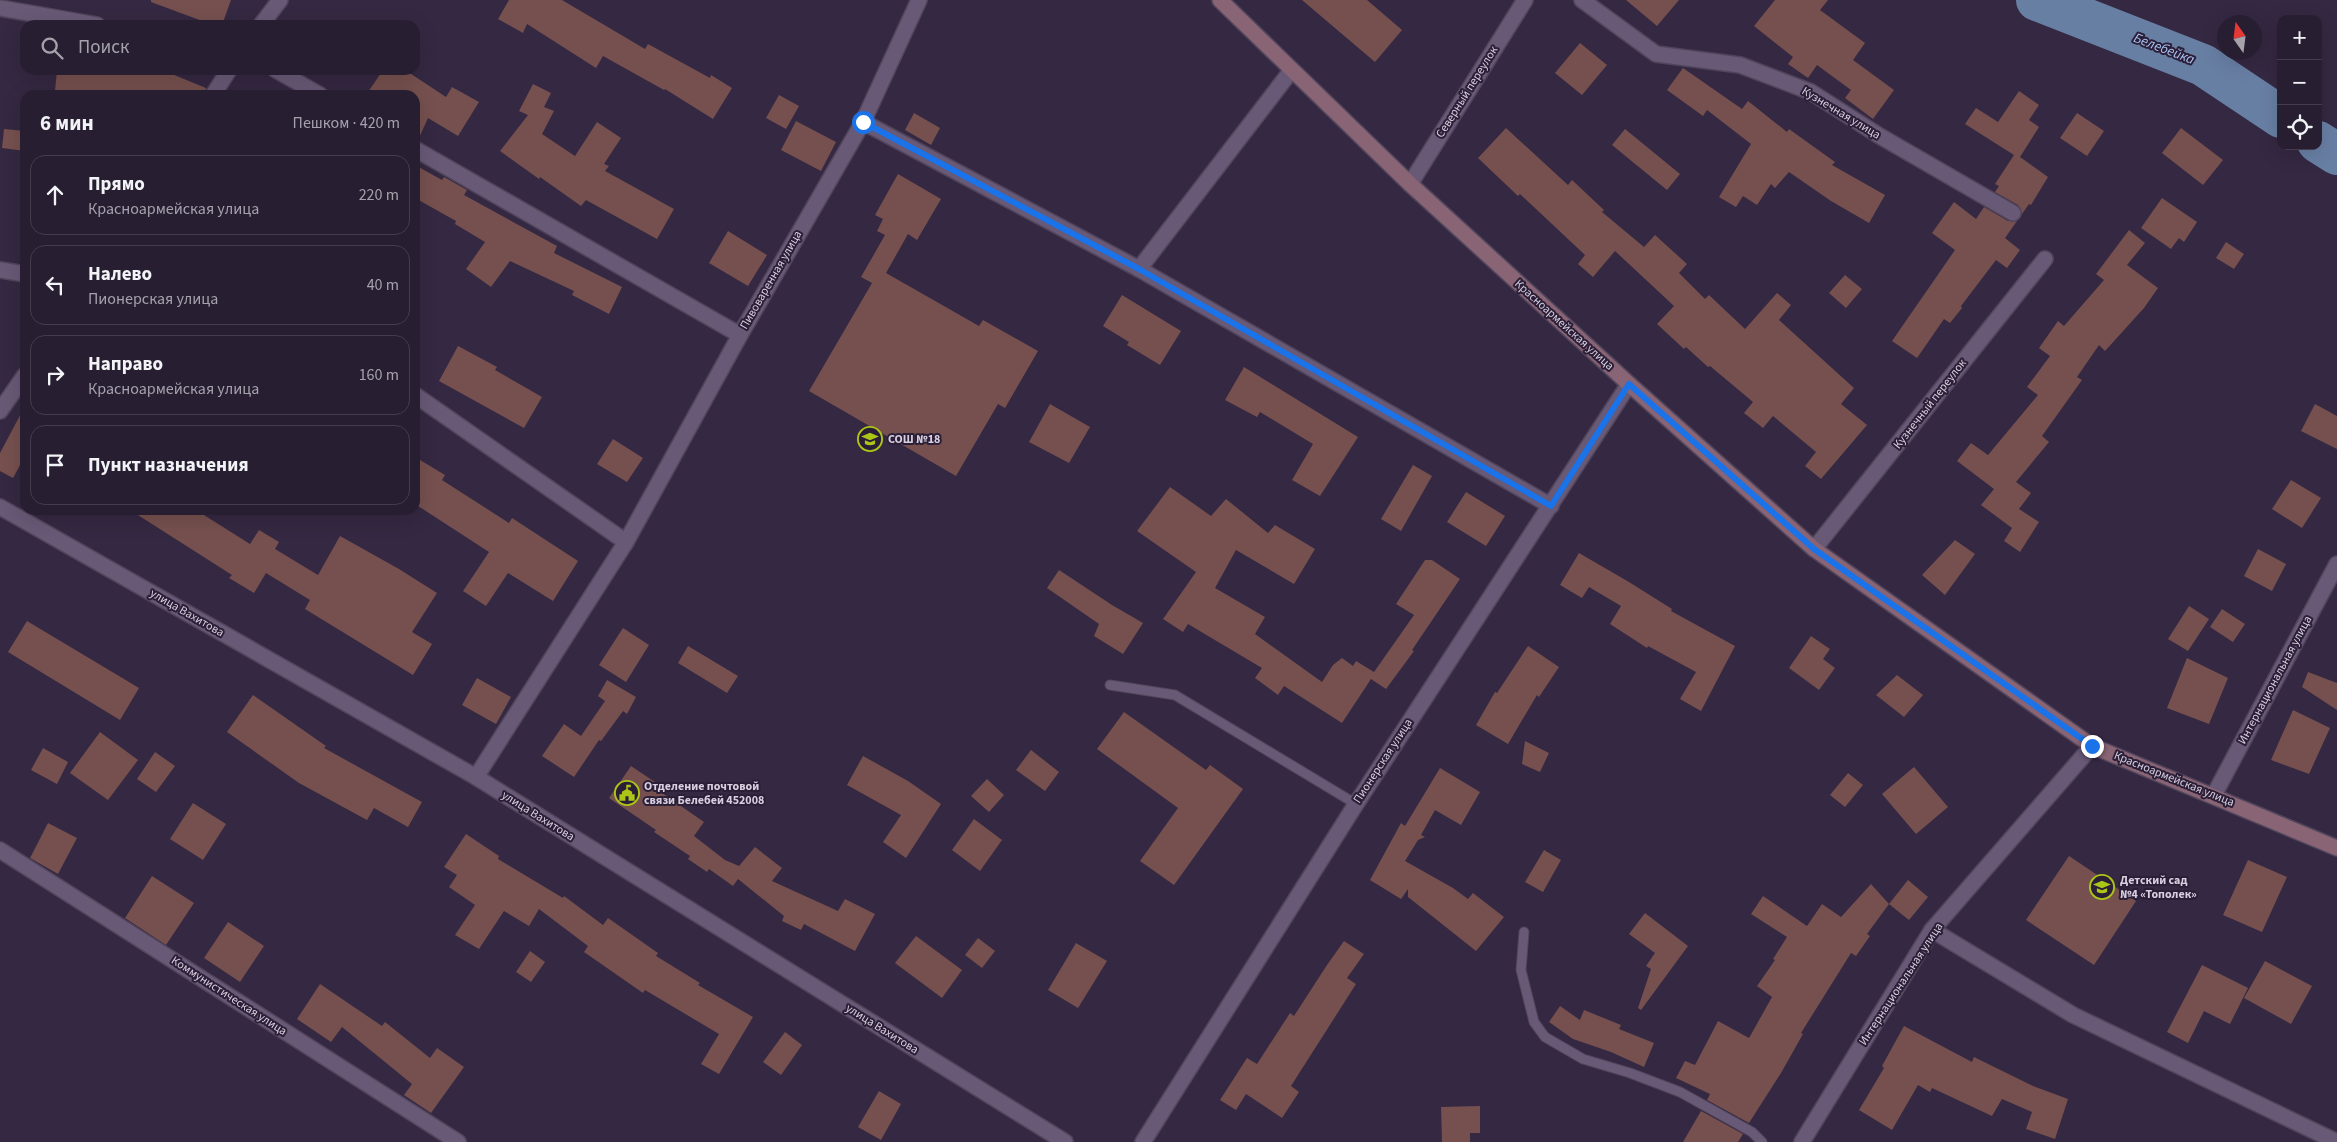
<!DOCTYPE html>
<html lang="ru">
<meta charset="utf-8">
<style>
body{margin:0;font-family:"Source Sans 3",sans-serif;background:#342b3e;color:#f1f3f6}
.controls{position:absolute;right:15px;top:15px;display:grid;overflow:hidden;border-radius:10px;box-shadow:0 5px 20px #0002}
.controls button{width:45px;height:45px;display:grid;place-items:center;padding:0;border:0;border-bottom:1px solid #443c4d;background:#281e32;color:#f1f3f6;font:25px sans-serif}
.compass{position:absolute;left:2217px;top:15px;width:45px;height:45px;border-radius:50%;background:#281e32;box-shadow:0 5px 20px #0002;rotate:346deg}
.stop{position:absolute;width:15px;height:15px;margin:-11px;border:4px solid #1a73e8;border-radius:50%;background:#fff}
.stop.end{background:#1a73e8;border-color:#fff;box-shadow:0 1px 5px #0008}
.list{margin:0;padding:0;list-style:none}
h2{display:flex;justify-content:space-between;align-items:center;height:65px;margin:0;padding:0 20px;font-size:21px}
h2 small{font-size:16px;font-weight:400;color:#a5a2ac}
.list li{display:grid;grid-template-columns:32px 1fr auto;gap:15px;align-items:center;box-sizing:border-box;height:80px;margin:0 10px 10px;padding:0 10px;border:1px solid #443c4d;border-radius:15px}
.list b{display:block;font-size:19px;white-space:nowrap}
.list p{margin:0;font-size:16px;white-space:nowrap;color:#a5a2ac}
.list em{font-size:16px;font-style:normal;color:#a5a2ac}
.icon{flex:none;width:28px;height:28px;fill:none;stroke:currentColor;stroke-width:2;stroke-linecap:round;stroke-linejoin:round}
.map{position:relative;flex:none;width:2337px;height:1142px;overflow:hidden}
.search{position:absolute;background:#281e32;box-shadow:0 5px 20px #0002;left:20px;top:20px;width:400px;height:55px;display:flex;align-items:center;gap:12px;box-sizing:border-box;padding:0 18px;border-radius:15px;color:#a5a2ac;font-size:19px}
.panel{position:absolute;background:#281e32;box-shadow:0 5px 20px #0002;left:20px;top:90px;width:400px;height:425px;border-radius:15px}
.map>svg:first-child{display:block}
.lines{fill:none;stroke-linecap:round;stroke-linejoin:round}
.river{stroke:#687fa4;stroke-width:42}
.building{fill:#75504e}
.lane-casing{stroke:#51455c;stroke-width:11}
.street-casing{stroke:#51455c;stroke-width:18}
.secondary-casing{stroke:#51455c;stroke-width:18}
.lane{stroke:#685976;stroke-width:9}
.street{stroke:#685976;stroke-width:15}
.secondary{stroke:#886474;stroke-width:15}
.route{stroke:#1a73e8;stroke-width:6}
.labels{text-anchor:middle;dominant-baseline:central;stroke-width:4;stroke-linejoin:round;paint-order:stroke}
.street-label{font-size:12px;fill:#d7cfe0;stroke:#2b1e37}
.poi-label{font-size:12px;font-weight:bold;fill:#d7cfe0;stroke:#2b1e37;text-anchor:start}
.water-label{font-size:14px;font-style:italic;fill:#aac7f6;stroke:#2b1e37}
</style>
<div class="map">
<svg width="2337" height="1142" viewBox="0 0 2337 1142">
<rect width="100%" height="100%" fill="#352842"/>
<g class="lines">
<g class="river">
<path d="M2037,0L2203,65L2281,117"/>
<path d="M2318,142L2337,154"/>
</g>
</g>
<g class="building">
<path d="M151,0H231L222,25H213L151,2Z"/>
<path d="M509,0H562L645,49L648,44L710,78L711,75L732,88L713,119L665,89L664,90L603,56L596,68L527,24L523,33L498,19Z"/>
<path d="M1302,0H1367L1402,30L1375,62Z"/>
<path d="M1626,0H1679L1657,26Z"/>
<path d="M1775,0H1828L1820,10L1865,43L1853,60L1894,90L1873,119L1845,98L1851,90L1817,65L1808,78L1788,64L1793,57L1754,26Z"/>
<path d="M1580,43L1607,65L1582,95L1555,73Z"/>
<path d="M1683,68L1742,109L1748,101L1787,132L1789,129L1835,162L1832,165L1885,195L1869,223L1831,201L1789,172L1775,188L1771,184L1757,205L1743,196L1736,207L1719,197L1751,144L1707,110L1703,116L1667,90Z"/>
<path d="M57,70H162L206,88L204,95H88L55,91Z"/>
<path d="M383,70H405L446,97L452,87L479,102L458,136L428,118L418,140H415V95H366Z"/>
<path d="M533,84L551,93L544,107L554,111L542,134L575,156L597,122L621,138L604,164L609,166L605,171L674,209L657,239L586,200L581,206L540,177L539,179L500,151L528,115L519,111Z"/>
<path d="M2019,91L2039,105L2029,120L2039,127L2020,157L2048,177L2031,205L2029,204L2022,214L2018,205L1995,192L1999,186L1995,184L2014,155L1965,124L1976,108L1998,122Z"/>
<path d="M779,95L799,106L786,129L766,118Z"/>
<path d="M914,113L940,128L931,145L905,130Z"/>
<path d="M2077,113L2104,131L2087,156L2060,138Z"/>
<path d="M796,121L836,142L821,171L781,150Z"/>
<path d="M1506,128L1568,185L1572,180L1604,210L1602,212L1644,247L1655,235L1687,264L1679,273L1705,299L1709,295L1745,329L1777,293L1791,305L1779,320L1854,388L1841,404L1867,425L1821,479L1805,466L1816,452L1773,416L1763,428L1744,413L1753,402L1710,366L1708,367L1686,347L1684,349L1657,324L1674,306L1615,251L1593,277L1578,264L1585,255L1520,194L1518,196L1478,158Z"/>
<path d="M2181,128L2223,160L2203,185L2162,153Z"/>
<path d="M4,129L25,131V151L2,148Z"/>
<path d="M1625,129L1680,174L1667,190L1612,145Z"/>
<path d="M415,165L442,180L444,177L467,190L464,195L557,246L554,253L622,287L609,314L572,295L574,291L510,261L491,287L466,269L485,242L455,224L456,221L415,198Z"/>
<path d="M898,174L941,199L917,240L908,234L886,273L979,326L983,320L1038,351L1005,408L998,404L956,476L809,391L872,283L861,277L885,235L877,231L883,219L875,215Z"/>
<path d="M2162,198L2197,222L2184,242L2179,238L2171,249L2141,228Z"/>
<path d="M1954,202L1976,219L1984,207L2008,221H2017L2005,238L2020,250L2007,268L1996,260L1961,306L1962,308L1950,323L1944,319L1917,358L1892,341L1955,250L1932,233Z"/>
<path d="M2129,230L2145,243L2127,265L2158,288L2144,308L2105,351L2099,345L2077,377L2082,380L2042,436L2049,442L2016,482L2031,493L2019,509L2039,522L2020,552L2004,541L2012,528L1981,505L1994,489L1957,461L1971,443L1988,455L2038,395L2027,387L2050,356L2039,348L2058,321L2064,326L2104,280L2096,274Z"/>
<path d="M728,231L767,255L748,286L709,263Z"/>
<path d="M2226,242L2244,254L2234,269L2216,258Z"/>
<path d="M1845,275L1862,289L1846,308L1829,293Z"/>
<path d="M1122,295L1181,331L1160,365L1127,345L1129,342L1103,326Z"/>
<path d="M458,346L497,367L495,370L542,397L524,428L439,381Z"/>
<path d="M1244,367L1358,437L1320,496L1292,480L1313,444L1260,412L1257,417L1225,400Z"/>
<path d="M1050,404L1090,427L1069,463L1029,442Z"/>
<path d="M2315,404L2337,416V449L2301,431Z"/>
<path d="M25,406V456L13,478L0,471V453Z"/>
<path d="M613,439L643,458L627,482L597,464Z"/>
<path d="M415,457L445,475L442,480L509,523L512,518L578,561L553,601L508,573L486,606L463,591L489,552L415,504Z"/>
<path d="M1413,465L1432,476L1401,531L1381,519Z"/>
<path d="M2291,480L2321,498L2302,528L2272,509Z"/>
<path d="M1170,487L1211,516L1226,499L1268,533L1275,525L1315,549L1294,584L1236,550L1215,588L1265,617L1255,634L1322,682L1333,665L1342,658L1353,666L1356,661L1374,672L1414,615L1396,604L1425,560H1432L1460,579L1412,650L1414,651L1386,689L1371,679L1342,723L1284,686L1278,695L1255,678L1262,668L1188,624L1183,632L1163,619L1196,572L1137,531Z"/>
<path d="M1466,492L1505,516L1486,546L1447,522Z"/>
<path d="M130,510H196L250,544L259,530L279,542L275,549L318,575L340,536L399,569L437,593L412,632L432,644L413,675L305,609L310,600L266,573L254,593L229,578L232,575Z"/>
<path d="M1955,540L1975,554L1945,595L1922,575Z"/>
<path d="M2258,549L2286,564L2272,591L2244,576Z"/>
<path d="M1579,553L1629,582L1672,609L1671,611L1735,646L1701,711L1680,699L1696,672L1648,646L1647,648L1610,624L1621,606L1589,587L1582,598L1560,585Z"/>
<path d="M1059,570L1112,605L1143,623L1123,654L1094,636L1099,624L1047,588Z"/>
<path d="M2189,606L2209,619L2188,651L2168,639Z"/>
<path d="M2222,609L2245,624L2233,642L2210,627Z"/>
<path d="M27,621L139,688L120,720L8,652Z"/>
<path d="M623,628L649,645L626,682L599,665Z"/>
<path d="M1811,636L1830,649L1823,659L1835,668L1819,690L1789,668Z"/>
<path d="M688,646L738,676L727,693L678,663Z"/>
<path d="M1528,646L1559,667L1539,697L1537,695L1508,744L1476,725L1495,692L1497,693Z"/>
<path d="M2187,658L2228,678L2209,724L2167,708Z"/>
<path d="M2308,672L2337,683V710L2302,687Z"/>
<path d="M1897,675L1923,695L1904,717L1876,695Z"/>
<path d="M477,678L511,697L496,724L462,705Z"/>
<path d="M607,680L636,697L627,714L623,711L601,741L599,740L574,777L542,756L564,724L581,736L605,701L598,696Z"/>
<path d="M253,695L326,746L324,748L422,802L408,827L374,808L367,820L299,783L227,732Z"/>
<path d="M2293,710L2330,728L2309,774L2271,760Z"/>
<path d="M1124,712L1206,770L1210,765L1243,789L1174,885L1140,861L1178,808L1097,749Z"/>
<path d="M100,732L138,760L108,800L70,773Z"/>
<path d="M1525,741L1549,753L1540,772L1522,764Z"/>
<path d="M43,748L68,762L57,784L31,770Z"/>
<path d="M1031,750L1059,772L1045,791L1016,770Z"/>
<path d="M155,752L175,766L156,792L137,779Z"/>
<path d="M863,756L908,781L941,804L906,858L883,842L901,815L847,785Z"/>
<path d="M631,766L658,784L655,788L704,822L694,836L725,860L739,866L755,847L782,868L772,881L838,911L845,899L875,914L855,951L804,924L801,930L782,921L784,916L738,879L733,886L709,869L707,872L688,859L690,856L654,832L656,830L609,798Z"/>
<path d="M1914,767L1948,807L1916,834L1882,794Z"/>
<path d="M1440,768L1480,792L1461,825L1435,810L1421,835L1425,837L1418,840L1405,861L1453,888L1468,899L1473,893L1504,917L1476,951L1408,897V889L1401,899L1370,880L1401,823L1405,826Z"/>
<path d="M1848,773L1863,785L1845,807L1830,795Z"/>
<path d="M987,779L1004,795L989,812L971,796Z"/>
<path d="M193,803L226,824L203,860L170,839Z"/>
<path d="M974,819L1002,840L980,871L952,850Z"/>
<path d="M48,823L77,838L58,874L30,858Z"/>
<path d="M466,834L499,856L498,859L563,898L564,896L603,925L608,918L658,953L656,956L700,983L698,985L753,1017L719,1074L701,1064L719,1034L645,990L643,993L584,952L588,946L539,909L529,926L504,911L479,949L455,935L475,905L449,887L457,875L444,867Z"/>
<path d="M1544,850L1561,860L1543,892L1525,882Z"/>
<path d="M2069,856L2136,901L2094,965L2026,920Z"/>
<path d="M2248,860L2287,877L2262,932L2223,915Z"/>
<path d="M152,876L194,903L166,945L125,918Z"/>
<path d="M1908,880L1928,897L1909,920L1889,904Z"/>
<path d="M1871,884L1889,904L1867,934L1870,936L1856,956L1851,953L1801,1033L1803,1034L1781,1073L1749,1123L1707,1100L1710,1094L1676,1078L1685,1061L1695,1065L1718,1021L1749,1038L1772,997L1757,986L1775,960L1773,959L1787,937L1751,914L1763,896L1807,926L1822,904L1841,917Z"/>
<path d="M1645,913L1688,946L1641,1010L1638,1008L1651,969L1646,966L1655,953L1629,934Z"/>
<path d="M228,922L264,946L240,982L204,958Z"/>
<path d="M916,936L962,970L942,998L895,963Z"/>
<path d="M978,938L995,951L982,968L965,955Z"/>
<path d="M1344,941L1364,954L1347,978L1356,984L1291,1086L1299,1092L1282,1118L1246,1094L1236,1110L1220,1100L1247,1058L1257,1064L1290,1013L1294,1016L1327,965Z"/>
<path d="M1076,943L1107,961L1078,1008L1048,990Z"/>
<path d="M530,951L545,962L531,982L516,972Z"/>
<path d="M2265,961L2312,986L2291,1024L2244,998Z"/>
<path d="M2202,965L2248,988L2230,1024L2204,1011L2188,1043L2167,1032Z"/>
<path d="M320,984L382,1026L385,1022L430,1058L437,1048L464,1067L431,1113L404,1095L412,1084L342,1027L331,1042L297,1019Z"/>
<path d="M1560,1006L1580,1020L1584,1010L1621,1025L1619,1029L1654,1043L1644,1067L1611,1052L1573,1039L1549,1022Z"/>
<path d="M1904,1026L1972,1062L1974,1057L2033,1086L2068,1099L2055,1139L2026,1129L2032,1112L2002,1099L1992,1116L1932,1088L1930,1092L1918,1085L1892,1130L1859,1110L1884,1068L1882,1066Z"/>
<path d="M785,1032L802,1045L781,1075L763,1062Z"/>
<path d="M879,1091L901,1104L881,1140L858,1127Z"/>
<path d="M1480,1106V1133H1470V1142H1442L1441,1107Z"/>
<path d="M1701,1111L1743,1134L1738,1142H1683Z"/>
</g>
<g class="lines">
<defs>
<g id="lane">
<path d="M1110,685L1175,695L1356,804"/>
<path d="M1524,932L1521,970L1534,1022L1545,1037L1583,1059L1630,1073L1680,1092L1752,1132L1762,1142"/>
</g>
<g id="street">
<path d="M1582,0L1656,54L1740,65L1811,92L1878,135L2013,213"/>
<path d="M0,8L97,25"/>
<path d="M261,25L280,0"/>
<path d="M276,70L320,95"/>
<path d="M1291,71L1139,269L1551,506"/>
<path d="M213,95L229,70"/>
<path d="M863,122L1139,269"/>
<path d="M415,149L740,335L863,122L919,0"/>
<path d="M1410,184L1525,0"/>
<path d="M0,270L25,274"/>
<path d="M415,395L626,542"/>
<path d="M0,411L25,375"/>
<path d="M0,507L476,777L1065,1142"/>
<path d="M1814,549L2045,259"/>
<path d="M476,777L626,542L740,335"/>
<path d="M2214,795L2337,564"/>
<path d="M0,850L458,1142"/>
<path d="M1932,930L2073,1015L2337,1142"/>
<path d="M1143,1142L1356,804L1629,384"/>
<path d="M1802,1142L1932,930L2092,746"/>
</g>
<path id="secondary" d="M1220,0L1410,184L1629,384L1814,549L2092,746L2337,848"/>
</defs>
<use href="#lane" class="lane-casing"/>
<use href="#street" class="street-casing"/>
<use href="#secondary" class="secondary-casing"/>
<use href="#lane" class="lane"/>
<use href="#street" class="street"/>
<use href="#secondary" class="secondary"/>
</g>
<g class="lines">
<path class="route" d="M863,122L1139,269L1551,506L1629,384L1814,549L2092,746"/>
</g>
<defs>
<symbol id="school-ring" viewBox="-11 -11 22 22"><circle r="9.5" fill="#2b1e37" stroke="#abc616" stroke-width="1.5"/><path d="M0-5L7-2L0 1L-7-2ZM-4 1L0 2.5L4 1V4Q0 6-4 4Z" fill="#abc616"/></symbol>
<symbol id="civic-ring" viewBox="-11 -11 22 22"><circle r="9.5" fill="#2b1e37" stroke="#abc616" stroke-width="1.5"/><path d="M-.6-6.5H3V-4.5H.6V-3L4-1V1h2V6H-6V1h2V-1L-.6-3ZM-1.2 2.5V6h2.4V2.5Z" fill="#abc616"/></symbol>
</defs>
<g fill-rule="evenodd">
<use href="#school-ring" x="856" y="425" width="28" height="28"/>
<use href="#civic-ring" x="613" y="779" width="28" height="28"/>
<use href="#school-ring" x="2088" y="873" width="28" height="28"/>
</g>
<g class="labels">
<g class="street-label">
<text transform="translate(1467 92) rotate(-58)">Северный переулок</text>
<text transform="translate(1841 113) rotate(31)">Кузнечная улица</text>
<text transform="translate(771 280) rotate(-60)">Пивоваренная улица</text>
<text transform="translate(1564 325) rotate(42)">Красноармейская улица</text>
<text transform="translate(1930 404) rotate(-52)">Кузнечный переулок</text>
<text transform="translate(187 613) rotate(30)">улица Вахитова</text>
<text transform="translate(2275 680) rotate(-62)">Интернациональная улица</text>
<text transform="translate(1383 761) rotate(-57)">Пионерская улица</text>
<text transform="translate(2174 779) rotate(22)">Красноармейская улица</text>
<text transform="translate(538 816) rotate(32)">улица Вахитова</text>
<text transform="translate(1901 984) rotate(-57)">Интернациональная улица</text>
<text transform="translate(229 996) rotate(33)">Коммунистическая улица</text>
<text transform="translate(882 1029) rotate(32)">улица Вахитова</text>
</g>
<g class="poi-label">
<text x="888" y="439">СОШ №18</text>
<text x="644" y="786">Отделение почтовой<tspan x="644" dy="14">связи Белебей 452008</tspan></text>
<text x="2120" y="880">Детский сад<tspan x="2120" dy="14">№4 «Тополек»</tspan></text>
</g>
<g class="water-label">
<text transform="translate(2164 49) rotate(21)">Белебейка</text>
</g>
</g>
</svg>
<div class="controls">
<button>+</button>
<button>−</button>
<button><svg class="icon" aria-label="locate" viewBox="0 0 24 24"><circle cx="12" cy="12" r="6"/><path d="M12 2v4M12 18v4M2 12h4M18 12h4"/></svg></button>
</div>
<svg class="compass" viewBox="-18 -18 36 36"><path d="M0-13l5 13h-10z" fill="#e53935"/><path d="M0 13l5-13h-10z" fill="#a5a2ac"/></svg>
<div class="stop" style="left:863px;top:122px"></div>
<div class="stop end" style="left:2092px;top:746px"></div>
<div class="search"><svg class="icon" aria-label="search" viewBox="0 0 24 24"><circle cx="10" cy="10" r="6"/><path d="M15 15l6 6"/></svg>Поиск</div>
<section class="panel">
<h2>6 мин<small>Пешком · 420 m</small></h2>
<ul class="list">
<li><svg class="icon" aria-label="ahead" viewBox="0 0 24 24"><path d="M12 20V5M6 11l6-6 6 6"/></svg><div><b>Прямо</b><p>Красноармейская улица</p></div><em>220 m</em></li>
<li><svg class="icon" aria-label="left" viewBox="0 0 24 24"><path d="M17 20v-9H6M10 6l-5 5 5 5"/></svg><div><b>Налево</b><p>Пионерская улица</p></div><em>40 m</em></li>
<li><svg class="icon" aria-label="right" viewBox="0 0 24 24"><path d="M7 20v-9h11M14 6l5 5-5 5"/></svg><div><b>Направо</b><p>Красноармейская улица</p></div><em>160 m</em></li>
<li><svg class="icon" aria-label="arrive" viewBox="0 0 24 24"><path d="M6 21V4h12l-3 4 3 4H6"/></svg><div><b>Пункт назначения</b></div></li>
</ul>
</section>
</div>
